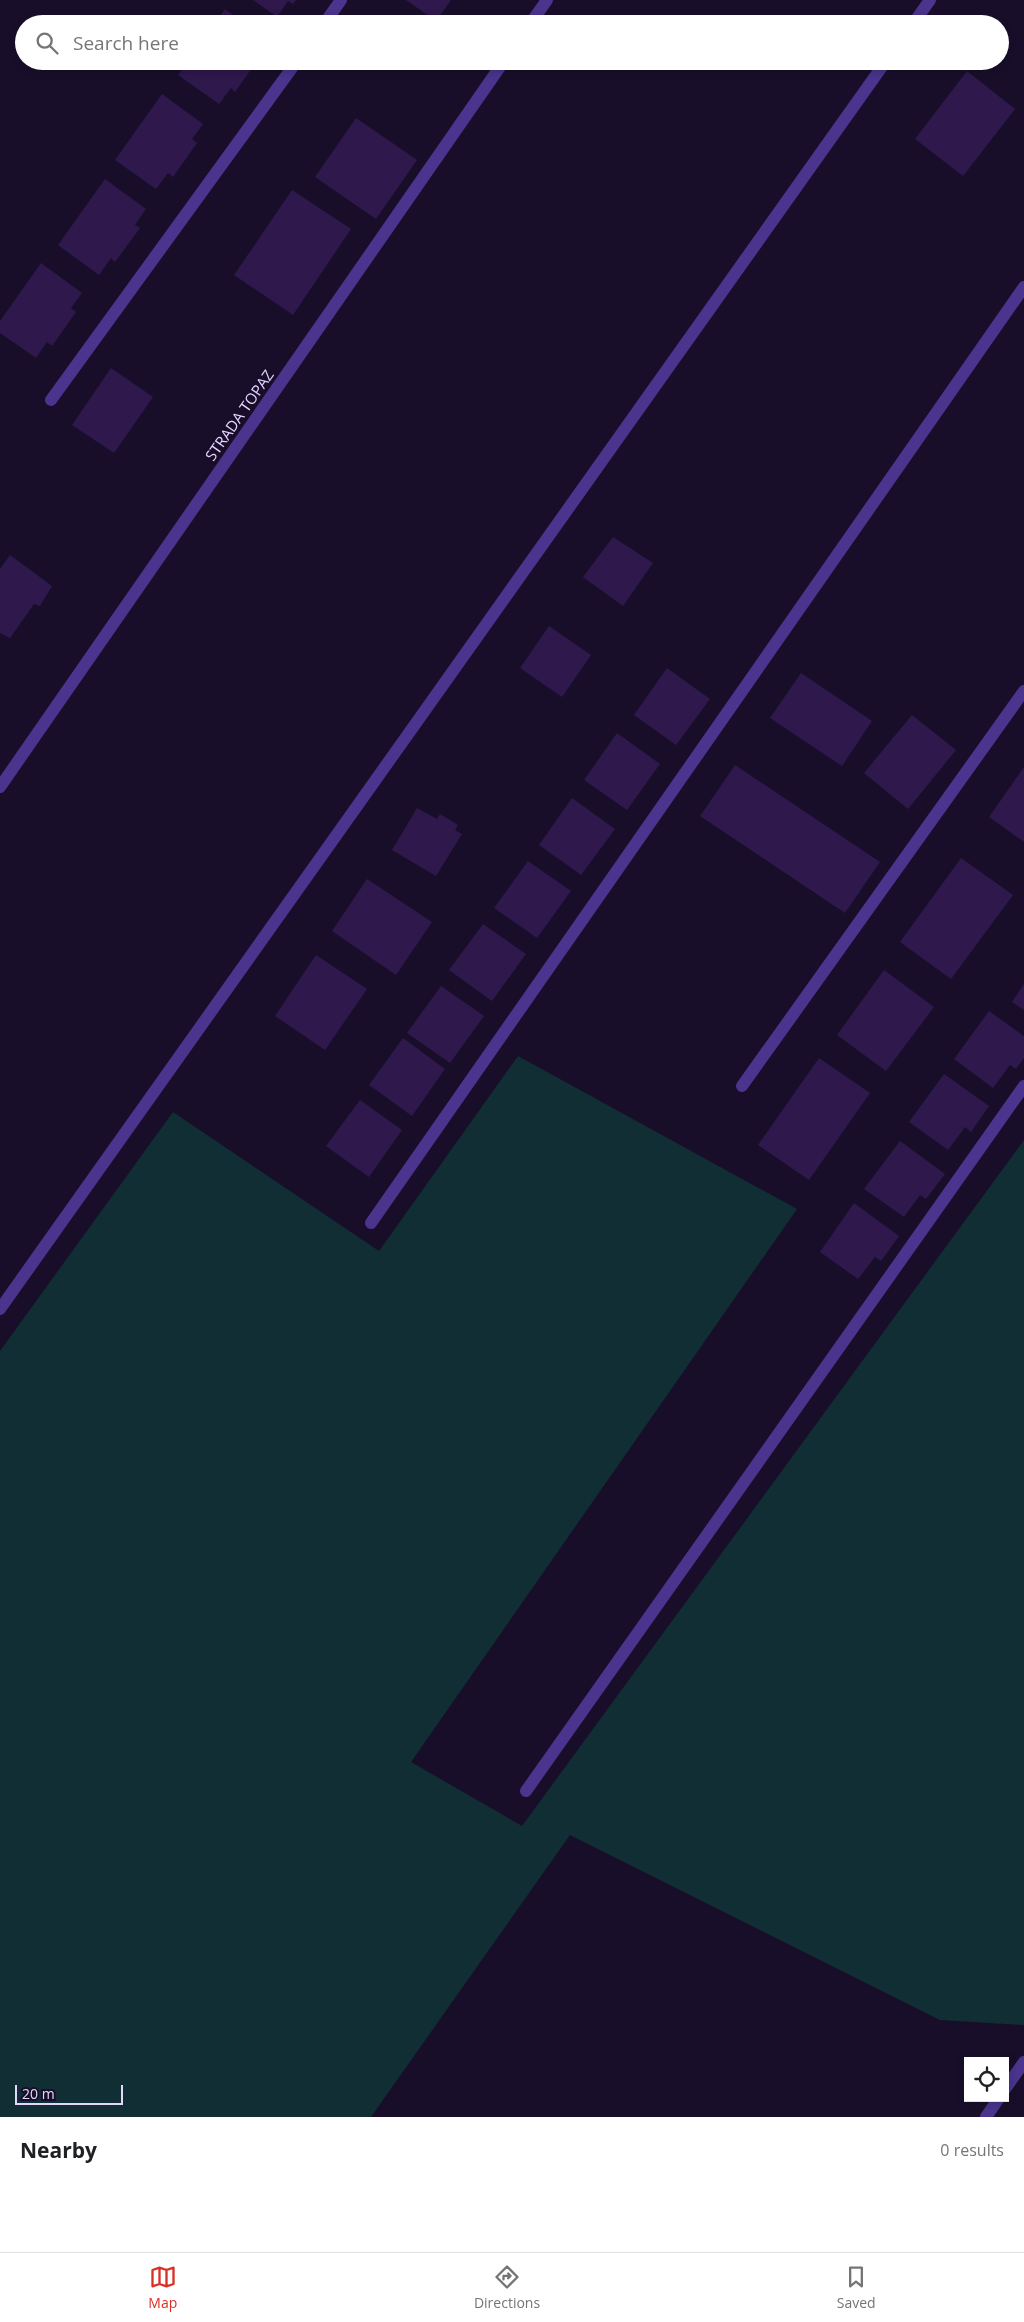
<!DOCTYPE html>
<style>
body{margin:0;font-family:"Open Sans",sans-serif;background:#f6f6f6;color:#202124}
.controls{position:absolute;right:15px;bottom:15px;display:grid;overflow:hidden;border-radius:0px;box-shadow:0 2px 8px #0003}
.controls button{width:45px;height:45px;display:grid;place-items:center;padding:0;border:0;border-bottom:1px solid #e0e0e0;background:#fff;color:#202124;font:25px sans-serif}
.scale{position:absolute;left:15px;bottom:12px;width:108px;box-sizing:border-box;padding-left:5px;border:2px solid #e3d6ff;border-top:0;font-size:14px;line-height:18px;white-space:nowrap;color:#e3d6ff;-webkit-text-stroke:4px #180e2a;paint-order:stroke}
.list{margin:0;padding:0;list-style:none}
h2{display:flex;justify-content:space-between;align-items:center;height:65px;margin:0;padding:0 20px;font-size:21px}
h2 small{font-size:16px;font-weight:400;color:#757577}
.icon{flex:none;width:28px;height:28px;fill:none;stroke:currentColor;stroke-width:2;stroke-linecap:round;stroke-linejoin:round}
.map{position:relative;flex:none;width:1024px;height:2117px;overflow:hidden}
.search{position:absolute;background:#fff;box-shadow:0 2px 8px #0003;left:15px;right:15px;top:15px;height:55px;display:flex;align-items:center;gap:12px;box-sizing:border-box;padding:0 18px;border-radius:28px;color:#757577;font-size:19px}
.sheet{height:135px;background:#fff}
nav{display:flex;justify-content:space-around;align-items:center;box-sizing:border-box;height:70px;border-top:1px solid #e0e0e0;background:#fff;font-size:14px;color:#757577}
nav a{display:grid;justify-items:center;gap:2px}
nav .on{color:#d93025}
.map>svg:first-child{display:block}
.green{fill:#102e34}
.building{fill:#2e184c}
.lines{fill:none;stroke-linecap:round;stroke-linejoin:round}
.minor{stroke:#4a348d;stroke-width:12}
.labels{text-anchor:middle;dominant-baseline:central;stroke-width:4;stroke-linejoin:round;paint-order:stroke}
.street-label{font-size:15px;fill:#e3d6ff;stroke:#180e2a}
</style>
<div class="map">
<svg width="1024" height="2117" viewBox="0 0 1024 2117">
<rect width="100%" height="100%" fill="#180e2a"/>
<path class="green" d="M518,1056L797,1209L411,1762L522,1826L1024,1140V2025L940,2020L570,1835L371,2117H0V1351L173,1112L379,1251Z"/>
<g class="building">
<path d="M253,0H296L293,4L288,1L277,17Z"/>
<path d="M406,0H451L436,21Z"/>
<path d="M225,9L245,24H214Z"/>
<path d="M188,61H257L235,92L231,88L219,104L178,75Z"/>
<path d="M967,71L1015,109L963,176L915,139Z"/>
<path d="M162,94L203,124L192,139L197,143L173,177L168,173L156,189L115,160Z"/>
<path d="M356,118L417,160L376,219L315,177Z"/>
<path d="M105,179L146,209L135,225L140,228L115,262L111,258L99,275L58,245Z"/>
<path d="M292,190L351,229L293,315L234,275Z"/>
<path d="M41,263L82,293L71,308L76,312L52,346L47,342L36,358L0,333V321Z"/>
<path d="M111,368L153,397L114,453L72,425Z"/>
<path d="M613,537L653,563L623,606L583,577Z"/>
<path d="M10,555L52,586L40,606L34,604L10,638L0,633V569Z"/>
<path d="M549,626L591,655L562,697L520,668Z"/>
<path d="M667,668L710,699L676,745L634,715Z"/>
<path d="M801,673L872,721L842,766L770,718Z"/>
<path d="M912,715L956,750L908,809L864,773Z"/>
<path d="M617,733L660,764L627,810L584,780Z"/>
<path d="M735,765L880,862L845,913L700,816Z"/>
<path d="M1024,767V842L989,817Z"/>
<path d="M572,798L615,829L581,875L539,845Z"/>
<path d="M417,808L437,819L440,814L458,825L455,830L462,834L436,876L392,850Z"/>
<path d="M961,858L1013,895L951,979L900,942Z"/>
<path d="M528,861L571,891L537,938L494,908Z"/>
<path d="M367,879L432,922L396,975L332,931Z"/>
<path d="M483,924L526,954L492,1001L449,970Z"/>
<path d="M316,955L367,989L325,1050L275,1016Z"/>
<path d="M884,970L934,1007L886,1071L837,1035Z"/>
<path d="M1024,984V1010L1012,1002Z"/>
<path d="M441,986L484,1016L450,1063L407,1033Z"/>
<path d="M989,1011L1024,1036V1058L1016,1069L1010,1065L993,1088L954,1059Z"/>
<path d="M403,1038L445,1069L412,1116L369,1085Z"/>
<path d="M819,1058L870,1093L809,1180L758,1145Z"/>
<path d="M944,1074L989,1106L971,1132L965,1127L948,1150L909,1122Z"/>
<path d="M360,1100L402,1130L369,1177L326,1146Z"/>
<path d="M900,1141L945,1174L926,1199L920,1195L904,1217L864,1189Z"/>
<path d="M854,1203L899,1236L881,1261L875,1257L858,1279L820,1252Z"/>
</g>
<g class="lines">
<g class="minor">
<path d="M324,24L341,0"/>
<path d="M530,24L547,0"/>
<path d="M913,24L930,0"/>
<path d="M51,400L297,61"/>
<path d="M0,787L504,61"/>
<path d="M742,1086L1024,691"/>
<path d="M371,1223L1024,287"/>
<path d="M0,1309L886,61"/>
<path d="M526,1791L1024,1086"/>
<path d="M1005,2089L1024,2062"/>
<path d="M986,2117L999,2098"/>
</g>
</g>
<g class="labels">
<g class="street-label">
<text transform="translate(239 415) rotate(-55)">STRADA TOPAZ</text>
</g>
</g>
</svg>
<div class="controls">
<button><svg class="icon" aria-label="locate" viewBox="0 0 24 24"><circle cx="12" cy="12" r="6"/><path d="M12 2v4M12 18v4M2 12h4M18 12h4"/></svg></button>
</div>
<div class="scale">20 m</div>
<div class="search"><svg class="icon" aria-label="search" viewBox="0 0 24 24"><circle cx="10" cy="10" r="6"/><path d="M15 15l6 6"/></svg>Search here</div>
</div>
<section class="sheet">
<h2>Nearby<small>0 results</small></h2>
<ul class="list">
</ul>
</section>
<nav>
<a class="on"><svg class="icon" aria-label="map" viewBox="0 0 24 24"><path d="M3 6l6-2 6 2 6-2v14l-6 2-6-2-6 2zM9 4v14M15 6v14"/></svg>Map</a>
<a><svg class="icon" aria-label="directions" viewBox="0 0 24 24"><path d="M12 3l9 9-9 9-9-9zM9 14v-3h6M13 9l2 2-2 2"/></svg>Directions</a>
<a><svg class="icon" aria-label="saved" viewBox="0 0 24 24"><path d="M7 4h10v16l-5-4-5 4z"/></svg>Saved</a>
</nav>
